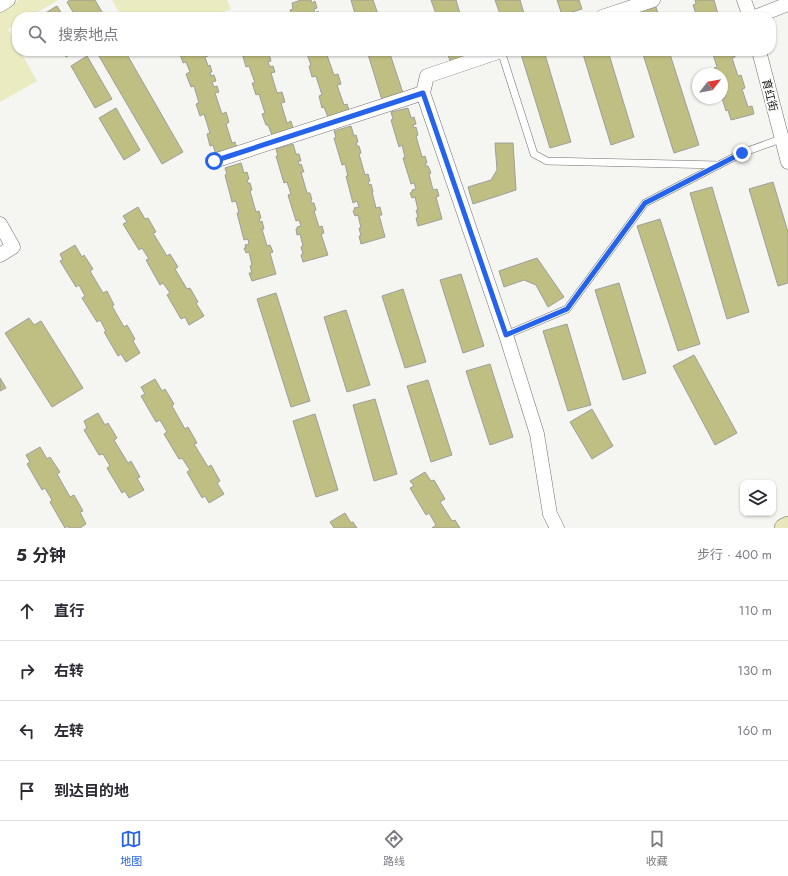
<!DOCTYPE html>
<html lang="zh">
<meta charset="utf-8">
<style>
body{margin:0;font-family:Jost,"Noto Sans SC",sans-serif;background:#f7f7f7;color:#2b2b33}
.controls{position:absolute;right:12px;bottom:12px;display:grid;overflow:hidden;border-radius:8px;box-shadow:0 1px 3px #0004}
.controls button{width:36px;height:36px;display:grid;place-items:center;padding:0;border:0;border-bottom:1px solid #e1e1e2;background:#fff;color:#2b2b33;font:20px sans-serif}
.compass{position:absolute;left:692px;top:68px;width:36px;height:36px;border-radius:50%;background:#fff;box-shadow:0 1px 3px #0004;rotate:59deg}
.stop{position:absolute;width:12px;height:12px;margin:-9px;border:3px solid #2563eb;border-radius:50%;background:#fff}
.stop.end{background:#2563eb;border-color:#fff;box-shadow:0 1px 4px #0008}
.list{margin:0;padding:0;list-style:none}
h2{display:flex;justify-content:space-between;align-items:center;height:52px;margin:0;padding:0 16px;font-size:17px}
h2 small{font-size:13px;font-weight:400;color:#7c7c81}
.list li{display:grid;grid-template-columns:26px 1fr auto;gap:12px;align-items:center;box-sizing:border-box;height:60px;padding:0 16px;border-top:1px solid #e1e1e2}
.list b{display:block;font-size:15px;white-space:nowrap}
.list em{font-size:13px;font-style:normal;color:#7c7c81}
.icon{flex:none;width:22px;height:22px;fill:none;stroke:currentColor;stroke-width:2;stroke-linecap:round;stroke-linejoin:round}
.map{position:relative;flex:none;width:788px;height:528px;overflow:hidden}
.search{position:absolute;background:#fff;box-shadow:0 1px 3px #0004;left:12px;right:12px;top:12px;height:44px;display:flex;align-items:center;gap:10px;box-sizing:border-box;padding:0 14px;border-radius:16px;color:#7c7c81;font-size:15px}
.sheet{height:292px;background:#fff}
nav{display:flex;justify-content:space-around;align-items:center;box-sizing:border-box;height:56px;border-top:1px solid #e1e1e2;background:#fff;font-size:11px;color:#7c7c81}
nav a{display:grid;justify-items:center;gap:2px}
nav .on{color:#2563eb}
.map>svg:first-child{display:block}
.green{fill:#eaebc0}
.building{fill:#bfbf83;stroke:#9e9e9b}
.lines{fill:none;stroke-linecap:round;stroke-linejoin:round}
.lane-casing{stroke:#72726f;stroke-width:8}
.street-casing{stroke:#72726f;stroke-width:15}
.secondary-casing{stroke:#72726f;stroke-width:20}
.lane{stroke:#fff;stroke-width:7}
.street{stroke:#fff;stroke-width:14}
.secondary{stroke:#e8e7bb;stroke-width:19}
.route{stroke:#2563eb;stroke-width:5}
.labels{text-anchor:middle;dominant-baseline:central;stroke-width:3.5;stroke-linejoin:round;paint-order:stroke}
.street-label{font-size:11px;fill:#151514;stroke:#fffffe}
</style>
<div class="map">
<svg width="788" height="528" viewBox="0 0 788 528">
<rect width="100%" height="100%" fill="#f5f5f2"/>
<g class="green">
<path d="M19,0H58L29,17H17V24L8,29L17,45V51H20L37,81L0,102V11Z"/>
<path d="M112,0H227L231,9L208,17H122Z"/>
</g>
<g class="building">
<path d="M70,0H95L105,17H76L67,2Z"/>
<path d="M301,0H311L312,3L315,1L317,8L314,9L315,13L318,11L320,17H292L290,10L293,9L292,3Z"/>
<path d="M351,0H373L379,17H356Z"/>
<path d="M431,0H456L461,17H437Z"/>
<path d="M495,0H520L525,17H501Z"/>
<path d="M557,0H579L582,9L562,15Z"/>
<path d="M695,0H714L718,14L722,13L723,17H702L701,16L697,17L693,5L696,4Z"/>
<path d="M57,6L64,17H43L42,15Z"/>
<path d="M656,7L659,17H631V15Z"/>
<path d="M63,51H75L66,57Z"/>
<path d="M96,51H125L183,152L162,164Z"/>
<path d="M179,51H207L208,56L205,57L208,66L210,65L212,72H210L211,76L214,75L216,81L212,82L214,87L217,86L219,92L215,93L222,114L226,112L229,122L226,124L232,143L235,142L237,148L216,155L213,145L210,146L207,134L210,133L204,114L200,116L196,104L199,103L194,86L191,87L186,74L190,72L186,62L183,63Z"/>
<path d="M245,51H268L265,52L266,55L269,54L271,61L268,62L270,67L273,66L275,72L271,73L277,93L282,92L285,102L281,103L287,123L291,121L293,128L272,135L268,125H266L262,114L265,113L259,94L256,95L252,83H255L249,66L246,67L242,53L245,52Z"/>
<path d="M306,51H330L331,54L327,55L334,75L338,74L341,84L337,85L344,105L347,104L349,110L328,117L324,107L322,108L319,96L322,95L316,76L312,77L309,66L311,65Z"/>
<path d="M367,51H389L403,93L382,100Z"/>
<path d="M447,51H472L473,54L450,61Z"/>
<path d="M520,51H544L571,142L550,148Z"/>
<path d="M582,51H608L634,137L611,145Z"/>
<path d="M642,51H669L699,145L674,153Z"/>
<path d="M712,51H734L735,57L732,58L738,76L741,75L745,88L742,89L748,107L752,106L754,114L731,120L728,110L726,111L722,98L726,97L722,84V74H716L714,68L717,67Z"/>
<path d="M87,56L112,99L95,108L71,66Z"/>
<path d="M116,108L140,150L124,160L99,118Z"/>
<path d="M408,108L411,118L414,117L416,124L413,125L414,128L416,127L418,135L416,136L422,157L425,156L427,163H425L426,166H428L431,173L429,174L433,190L437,189L439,196L436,197L442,219L418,226L416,218L418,217L416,210H418L415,197L412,198L410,193L412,192V190L416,189L414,183L411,184L403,158L405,157L402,145L399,147L391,120L393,119L391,112Z"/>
<path d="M351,126L354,136L356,135L358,142L356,143L357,146H359L361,153L359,154L365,175L368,174L370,181L368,182L369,185L371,184L373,192H372L376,208L380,207L382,215H379L385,237L361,244L359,236H361L359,228H361L358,215L355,216L353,211L355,210L354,208L359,207L357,201L353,203L346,176H348L345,164L342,165L334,138L336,137L334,131Z"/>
<path d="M495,143H513L516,190L473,204L468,187L491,180L497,170Z"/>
<path d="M293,144L296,154H299L301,161H298L299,165L301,164L304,172H301L307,193H310L312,200H311V203H314L316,210L314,211L319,227L322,226L324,233L321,234L328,255L303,262L301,255L303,254L301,247L303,246L300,234L297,235L296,229H297V227L301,226L299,220L296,221L288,195L291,194L287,182L284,183L276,156H278L276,149Z"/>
<path d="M241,163L244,173L247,172L249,179L247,180L248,183H250L252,190L250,191L256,212L259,211L261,218L259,219L260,222L262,221L264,229H262L267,246L270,245L273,252L270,253L276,274L252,281L249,273H252L250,266L252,265L249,252L246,253L244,248H246L245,245L249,244L248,239L244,240L237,213H239L236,201L232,202L225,175L227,174L225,168Z"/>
<path d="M773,182L788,232V283L778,286L749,189Z"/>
<path d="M712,187L749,312L727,319L690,193Z"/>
<path d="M138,207L145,219L148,218L156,232L153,233L167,256L170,254L178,267L175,269L187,289L190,288L198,302L196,303L204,316L189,325L185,317L181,319L167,295L170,293L163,283L160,285L146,260L149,259L142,248L139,250L123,224L127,222L123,216Z"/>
<path d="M660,219L700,344L678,351L637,226Z"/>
<path d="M75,245L82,257L84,255L93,269L90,271L103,293L107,291L114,305L112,306L124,327L127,325L135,339L133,341L140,353L126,362L121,354L118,356L104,332L106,331L100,320L97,322L82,298L85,296L79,285L76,287L60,261L63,260L60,254Z"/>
<path d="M537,258L564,297L548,307L536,285L524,280L504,287L499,271Z"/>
<path d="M461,274L484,346L463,353L440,280Z"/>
<path d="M619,283L646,373L623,380L595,290Z"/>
<path d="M403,289L426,362L405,368L382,296Z"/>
<path d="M276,293L310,401L291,407L257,299Z"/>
<path d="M346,310L370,385L347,392L324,317Z"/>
<path d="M29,318L34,325L41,321L83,388L52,407L5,333Z"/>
<path d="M567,324L591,405L568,411L543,331Z"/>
<path d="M694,355L737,433L715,445L673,366Z"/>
<path d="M490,364L513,437L490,445L466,371Z"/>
<path d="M0,378L6,388L0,391Z"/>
<path d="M155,379L162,391L165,389L174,404L172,406L185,429L188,427L197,443L194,444L208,467L211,465L220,481L217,483L224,494L209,503L205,496L202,498L187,472L190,470L182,458L179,459L164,434L167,432L160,420L156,422L141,396L145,394L141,387Z"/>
<path d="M428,380L452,455L431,462L407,386Z"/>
<path d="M375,399L397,474L374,481L353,405Z"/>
<path d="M592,409L613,446L592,459L570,422Z"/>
<path d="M98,413L105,425L108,423L117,438L114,440L128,463L131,461L140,477L137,478L144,490L129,498L125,491L122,493L107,468L110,466L103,454L99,455L84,430L87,428L84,421Z"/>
<path d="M315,414L338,490L316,497L293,421Z"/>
<path d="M40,447L47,459L50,457L60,472L57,474L70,497L74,495L83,511L80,512L86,524L80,528H69L68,526L65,528L50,502L52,500L45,488L42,490L27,464L30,462L26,455Z"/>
<path d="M425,472L431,481L434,480L445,499L440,502L452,521L455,520L460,528H432L436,525L429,513L426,515L410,488L414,486L410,481Z"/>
<path d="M345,513L351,523L353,522L357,528H334L330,522Z"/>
</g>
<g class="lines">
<defs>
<g id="lane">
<path d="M501,51L534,154L547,161L718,165"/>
<path d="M506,335L567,309L645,203L742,153L781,139"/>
</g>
<g id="street">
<path d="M744,0L750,17"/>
<path d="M0,5L8,0"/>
<path d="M602,17L653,0"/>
<path d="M755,17L788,4"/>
<path d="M759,51L788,162"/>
<path d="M423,93L506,335L537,434L550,514L557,528"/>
<path d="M214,161L423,93L427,76L501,51"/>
<path d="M0,224L13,247L0,255"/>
</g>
<path id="secondary" d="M784,528L788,526"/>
</defs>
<use href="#lane" class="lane-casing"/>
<use href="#street" class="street-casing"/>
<use href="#secondary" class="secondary-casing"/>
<use href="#lane" class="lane"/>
<use href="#street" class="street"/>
<use href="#secondary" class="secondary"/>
</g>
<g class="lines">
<path class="route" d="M214,161L423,93L506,335L567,309L645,203L742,153"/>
</g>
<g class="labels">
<g class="street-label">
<text transform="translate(770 95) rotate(76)">育红街</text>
</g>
</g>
</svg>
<div class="controls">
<button><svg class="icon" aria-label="layers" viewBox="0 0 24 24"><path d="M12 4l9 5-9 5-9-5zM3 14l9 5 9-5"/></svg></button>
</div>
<svg class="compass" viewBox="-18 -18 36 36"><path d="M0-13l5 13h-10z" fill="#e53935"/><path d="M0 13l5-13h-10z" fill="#7c7c81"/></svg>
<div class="stop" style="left:214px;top:161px"></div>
<div class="stop end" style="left:742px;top:153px"></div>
<div class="search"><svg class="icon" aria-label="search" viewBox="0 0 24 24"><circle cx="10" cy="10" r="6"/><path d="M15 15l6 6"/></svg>搜索地点</div>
</div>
<section class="sheet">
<h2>5 分钟<small>步行 · 400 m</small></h2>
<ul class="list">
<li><svg class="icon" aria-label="ahead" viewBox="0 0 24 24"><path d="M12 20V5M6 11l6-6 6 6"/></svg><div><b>直行</b></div><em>110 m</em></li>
<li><svg class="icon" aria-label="right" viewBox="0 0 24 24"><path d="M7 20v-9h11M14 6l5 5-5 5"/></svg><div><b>右转</b></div><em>130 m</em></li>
<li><svg class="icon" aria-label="left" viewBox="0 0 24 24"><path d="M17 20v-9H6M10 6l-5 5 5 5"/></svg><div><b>左转</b></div><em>160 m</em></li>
<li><svg class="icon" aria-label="arrive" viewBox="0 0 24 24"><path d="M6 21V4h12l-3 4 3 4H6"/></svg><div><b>到达目的地</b></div></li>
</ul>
</section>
<nav>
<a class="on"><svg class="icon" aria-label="map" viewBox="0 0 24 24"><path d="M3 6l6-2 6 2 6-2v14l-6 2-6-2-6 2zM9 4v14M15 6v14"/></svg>地图</a>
<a><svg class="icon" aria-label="directions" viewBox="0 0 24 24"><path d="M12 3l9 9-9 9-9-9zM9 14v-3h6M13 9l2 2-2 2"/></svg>路线</a>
<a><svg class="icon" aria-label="saved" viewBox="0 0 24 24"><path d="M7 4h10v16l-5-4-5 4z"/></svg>收藏</a>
</nav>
